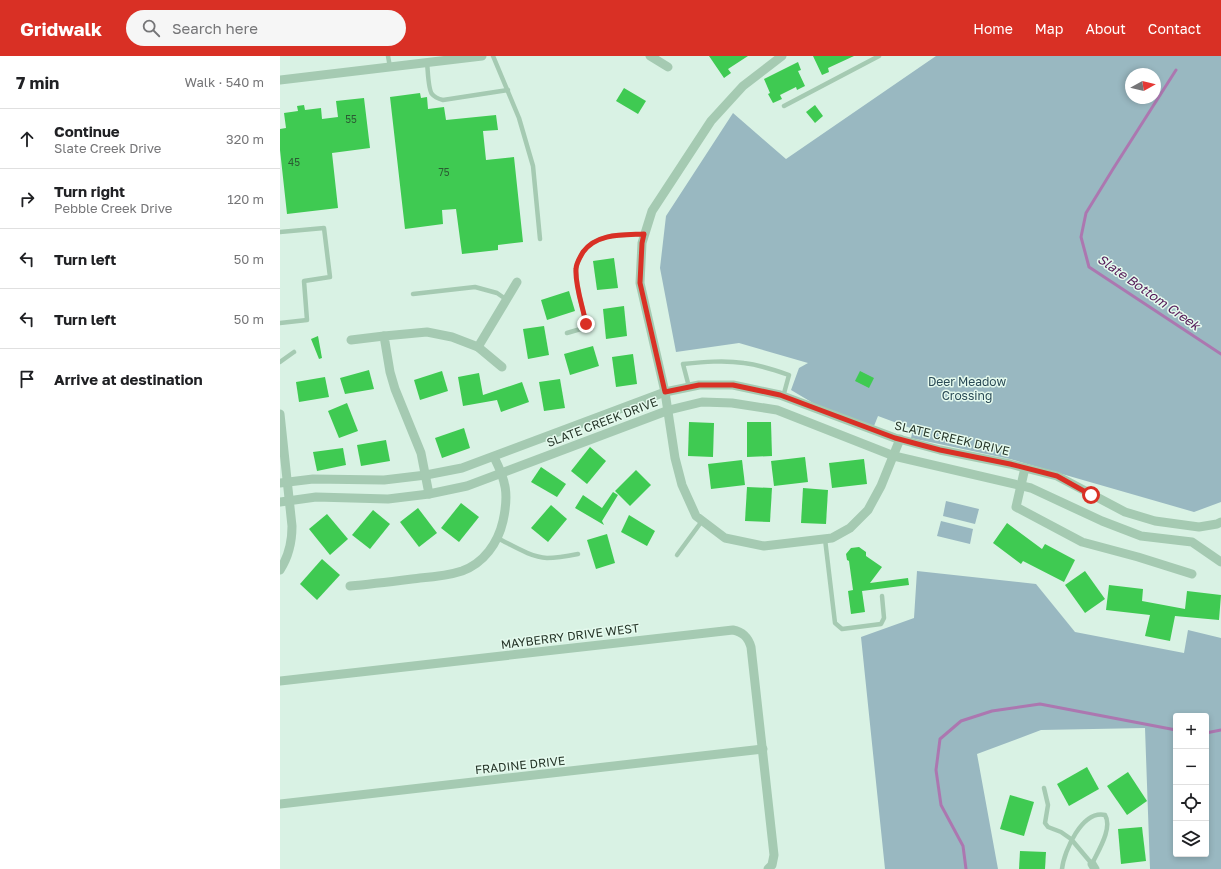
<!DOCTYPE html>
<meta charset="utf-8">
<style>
body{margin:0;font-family:"Golos Text",sans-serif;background:#f6f6f6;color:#202124}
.controls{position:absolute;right:12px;bottom:12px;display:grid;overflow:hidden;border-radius:4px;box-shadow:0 2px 6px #0003}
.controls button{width:36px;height:36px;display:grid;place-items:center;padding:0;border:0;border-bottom:1px solid #e0e0e0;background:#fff;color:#202124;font:20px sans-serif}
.compass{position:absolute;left:845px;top:12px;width:36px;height:36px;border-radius:50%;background:#fff;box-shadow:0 2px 6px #0003;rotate:82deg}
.stop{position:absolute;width:12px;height:12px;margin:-9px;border:3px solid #d93025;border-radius:50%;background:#fff}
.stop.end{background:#d93025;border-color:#fff;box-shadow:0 1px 4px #0008}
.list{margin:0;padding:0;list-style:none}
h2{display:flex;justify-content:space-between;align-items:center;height:52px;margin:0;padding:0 16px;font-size:17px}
h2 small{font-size:13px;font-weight:400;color:#757577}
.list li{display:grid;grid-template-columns:26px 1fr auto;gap:12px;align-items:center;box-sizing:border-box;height:60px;padding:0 16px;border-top:1px solid #e0e0e0}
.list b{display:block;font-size:15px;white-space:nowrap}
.list p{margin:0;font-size:13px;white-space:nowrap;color:#757577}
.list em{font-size:13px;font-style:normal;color:#757577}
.icon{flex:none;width:22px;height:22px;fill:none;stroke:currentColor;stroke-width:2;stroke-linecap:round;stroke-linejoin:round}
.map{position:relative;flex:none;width:941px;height:813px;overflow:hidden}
header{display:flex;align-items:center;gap:24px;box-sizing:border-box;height:56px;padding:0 20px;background:#d93025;color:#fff}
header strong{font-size:19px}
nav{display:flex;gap:22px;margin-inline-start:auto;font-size:14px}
.search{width:280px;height:36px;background:#f6f6f6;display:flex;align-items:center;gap:10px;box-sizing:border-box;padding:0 14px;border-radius:22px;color:#757577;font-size:15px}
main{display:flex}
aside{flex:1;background:#fff}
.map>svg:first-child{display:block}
.green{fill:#99b8c1;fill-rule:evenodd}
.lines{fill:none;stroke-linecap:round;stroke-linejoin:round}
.stream{stroke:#ac77b0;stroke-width:3}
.building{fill:#3fca52}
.service{stroke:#a5cab2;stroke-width:4.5}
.minor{stroke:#a5cab2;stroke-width:9}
.route{stroke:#d93025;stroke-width:5}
.labels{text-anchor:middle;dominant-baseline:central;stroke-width:3;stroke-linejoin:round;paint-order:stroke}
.number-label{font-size:10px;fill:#2c5b33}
.park-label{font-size:12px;fill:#294955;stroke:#e5faee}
.street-label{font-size:12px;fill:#263629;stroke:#e5faee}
.water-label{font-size:13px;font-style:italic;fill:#561b58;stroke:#e5faee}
</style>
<header>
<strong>Gridwalk</strong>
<div class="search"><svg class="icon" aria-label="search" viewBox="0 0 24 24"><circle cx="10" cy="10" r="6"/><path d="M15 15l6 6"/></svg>Search here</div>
<nav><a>Home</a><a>Map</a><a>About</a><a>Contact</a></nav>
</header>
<main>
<aside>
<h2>7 min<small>Walk · 540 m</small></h2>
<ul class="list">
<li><svg class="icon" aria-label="ahead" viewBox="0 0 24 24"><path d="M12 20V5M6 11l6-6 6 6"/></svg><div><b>Continue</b><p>Slate Creek Drive</p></div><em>320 m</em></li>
<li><svg class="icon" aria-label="right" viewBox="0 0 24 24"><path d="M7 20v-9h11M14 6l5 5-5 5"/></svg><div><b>Turn right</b><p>Pebble Creek Drive</p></div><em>120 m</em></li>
<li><svg class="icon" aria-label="left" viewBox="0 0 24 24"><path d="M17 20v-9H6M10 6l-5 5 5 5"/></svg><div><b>Turn left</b></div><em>50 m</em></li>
<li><svg class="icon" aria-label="left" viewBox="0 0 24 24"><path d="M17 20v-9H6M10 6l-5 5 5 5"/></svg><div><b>Turn left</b></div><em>50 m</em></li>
<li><svg class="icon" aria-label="arrive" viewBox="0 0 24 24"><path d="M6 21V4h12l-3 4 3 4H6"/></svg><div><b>Arrive at destination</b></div></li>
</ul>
</aside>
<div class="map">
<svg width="941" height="813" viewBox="0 0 941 813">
<rect width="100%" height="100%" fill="#d9f2e4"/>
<g class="green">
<path d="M656,0H941V446L914,456L730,403L631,382L633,373L598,360L594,370L538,350L511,334L519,312L528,307L459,287L396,296L380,212L386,160L453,57L506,103ZM851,18H875V42H851Z"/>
<path d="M666,445L699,453L695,468L663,460Z"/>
<path d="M661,465L693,473L690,488L657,480Z"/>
<path d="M637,515L756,528L795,576L904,597L908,574L941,582V813H870L865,672L761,674L697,698L718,813H605L581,581L634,562ZM896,660H926V798H896Z"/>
</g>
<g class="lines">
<g class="stream">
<path d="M896,14L833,113L806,157L801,181L809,211L941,298"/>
<path d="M926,677L941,674"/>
<path d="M686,813L683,790L661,749L656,714L660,683L681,665L712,655L760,648L896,674"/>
</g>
</g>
<g class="building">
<path d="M429,0H468L448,13L451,17L444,22Z"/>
<path d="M533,0H574L548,12L549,16L542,19Z"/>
<path d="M518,6L521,14L518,15L525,30L517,34L516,31L500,39L502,43L493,47L488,38L490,37L484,23Z"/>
<path d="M344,32L366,45L358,58L336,45Z"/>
<path d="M140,37L141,42L147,41L148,53L164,51L166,64L216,59L218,74L203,75L206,104L234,101L243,186L218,189V194L182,198L176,153L162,154L163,168L125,173L110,41Z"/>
<path d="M84,42L90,92L52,97L58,152L7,158L0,94V73L6,72L4,57L18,55L17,50L24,49L25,54L41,52L42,63L58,61L56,45Z"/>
<path d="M535,49L543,60L535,67L526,56Z"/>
<path d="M334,202L338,232L317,234L313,205Z"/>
<path d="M289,235L295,255L267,264L261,244Z"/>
<path d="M344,250L347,280L326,283L323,253Z"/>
<path d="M264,270L269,299L248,303L243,273Z"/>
<path d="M38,280L42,302L39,303L31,283Z"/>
<path d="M313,290L319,310L290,319L284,298Z"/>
<path d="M353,298L357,328L336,331L332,301Z"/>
<path d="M89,314L94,333L65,338L60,322Z"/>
<path d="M162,315L168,335L140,344L134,324Z"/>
<path d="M580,315L594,322L589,332L575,325Z"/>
<path d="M199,317L203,339L242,326L249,346L221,356L217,344L183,350L178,321Z"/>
<path d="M45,321L49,341L19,346L16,326Z"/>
<path d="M280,323L285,352L264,355L259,326Z"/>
<path d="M67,347L78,375L59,382L48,355Z"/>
<path d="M409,366L434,367L433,401L408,400Z"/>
<path d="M467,366H491L492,400L467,401Z"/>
<path d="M184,372L190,392L162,402L155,382Z"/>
<path d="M106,384L110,405L81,410L77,389Z"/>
<path d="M310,391L326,405L307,428L291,415Z"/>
<path d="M63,392L66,409L37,415L33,396Z"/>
<path d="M525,401L528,426L494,430L491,405Z"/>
<path d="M584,403L587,428L552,432L549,407Z"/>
<path d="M462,404L465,429L431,433L428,408Z"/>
<path d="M261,411L286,428L277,441L251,426Z"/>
<path d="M356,414L371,429L350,450L335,435Z"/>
<path d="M467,431L492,432L490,466L465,465Z"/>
<path d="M523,432L548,434L546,468L521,467Z"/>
<path d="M333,436L338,439L322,465L324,469L295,452L303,439L322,452Z"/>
<path d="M181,447L199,461L179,486L161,472Z"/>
<path d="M271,449L287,463L268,486L251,472Z"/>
<path d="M138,452L157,477L139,491L120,466Z"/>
<path d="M93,454L110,468L90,493L72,479Z"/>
<path d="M47,458L68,483L50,499L29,473Z"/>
<path d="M349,459L375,475L367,490L341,476Z"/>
<path d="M727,467L762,493L765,488L795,504L784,526L743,505L741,508L713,487Z"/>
<path d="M327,478L335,507L316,513L307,484Z"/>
<path d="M579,491L586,496V500L602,511L590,527L628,522L629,529L582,535L585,556L571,558L568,535L573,534L569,505L567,504L566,498L571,492Z"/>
<path d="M42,503L60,519L37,544L20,528Z"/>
<path d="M805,515L825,543L805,557L785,529Z"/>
<path d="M829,529L863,533L862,545L905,553L907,535L941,539L939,564L895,560L890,585L865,580L870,559L826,554Z"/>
<path d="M807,711L819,733L789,750L777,728Z"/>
<path d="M848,716L867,745L847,759L827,730Z"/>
<path d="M730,739L754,746L744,780L720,773Z"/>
<path d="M862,771L866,805L841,808L838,773Z"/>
<path d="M740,795L766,796L765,813H739Z"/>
</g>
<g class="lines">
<g class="service">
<path d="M108,0L110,11"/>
<path d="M213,0L239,62L253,110L260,183"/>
<path d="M147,7C148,14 148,33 152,38C155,42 159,43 163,44L228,34"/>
<path d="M504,50L599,0"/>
<path d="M0,176L44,172L50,221L24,225L27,264L0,267"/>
<path d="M133,238L195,231L217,237L227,244"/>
<path d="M287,277L304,272L306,268C303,251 295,230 296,213C296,208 300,201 303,196C317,177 343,179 364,178"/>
<path d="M0,306L14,296"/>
<path d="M409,331L403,308C423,306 444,304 464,307C480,309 495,314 509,319L503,341"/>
<path d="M217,482C232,489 250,501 267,502C277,502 288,500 298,498"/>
<path d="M545,483L555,567L562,573L601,568L604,562L602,540"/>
<path d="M397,499L422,465"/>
<path d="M764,732L768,749L765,767L768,771L781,776L791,783L812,808C818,795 833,772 825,759C802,754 784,795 782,813"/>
</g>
<g class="minor">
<path d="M370,0L388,11"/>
<path d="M502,0L463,30L431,65L372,155L362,187L360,227L385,336L395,402L402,429L416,460L445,482L484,490L552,482L570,472L588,454L601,430L620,383"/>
<path d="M0,24L202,0"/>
<path d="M71,284L104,280"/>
<path d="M198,291L222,311"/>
<path d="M0,358L12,470C12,486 9,500 0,514"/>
<path d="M745,412L736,451L802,486L858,501L912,518"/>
<path d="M0,427L33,423L104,424L146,419L182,412L385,336L419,329H453L500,339L615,382L660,394L730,408L777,420L845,456L875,465L919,471L937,468L941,466"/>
<path d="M149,438L141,397L115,333L110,316L104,280L147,276L172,281L198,291L237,226"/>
<path d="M0,446L36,441L108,443L149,438L187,430L389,354L422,346L452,347L497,354L614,400L751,432L822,465L861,480L912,486L941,506"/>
<path d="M70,530C93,528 116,525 140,522C152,521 170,519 182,515C204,507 218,487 223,465C229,438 226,425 214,401"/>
<path d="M0,625L453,574C463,576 468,581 471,591L494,799L492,809L488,813"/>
<path d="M0,748L483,693"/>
<path d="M812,808L815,813"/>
</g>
</g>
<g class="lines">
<path class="route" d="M306,268C303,251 295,230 296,213C296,208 300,201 303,196C317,177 343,179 364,178L362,187L360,227L385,336L419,329H453L500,339L615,382L660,394L730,408L777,420L811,439"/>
</g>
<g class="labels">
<g class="number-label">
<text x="71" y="63">55</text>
<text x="14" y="106">45</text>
<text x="164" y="116">75</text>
</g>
<g class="park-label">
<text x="687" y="325">Deer Meadow<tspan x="687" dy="14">Crossing</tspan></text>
</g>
<g class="street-label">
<text transform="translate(322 366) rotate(-21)">SLATE CREEK DRIVE</text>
<text transform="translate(672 382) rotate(13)">SLATE CREEK DRIVE</text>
<text transform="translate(290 580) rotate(-7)">MAYBERRY DRIVE WEST</text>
<text transform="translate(240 709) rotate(-6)">FRADINE DRIVE</text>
</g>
<g class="water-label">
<text transform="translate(869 236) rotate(35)">Slate Bottom Creek</text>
</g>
</g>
</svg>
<div class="controls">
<button>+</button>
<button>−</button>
<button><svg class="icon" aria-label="locate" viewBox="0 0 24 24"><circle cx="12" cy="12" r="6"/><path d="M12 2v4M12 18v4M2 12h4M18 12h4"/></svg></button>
<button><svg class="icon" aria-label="layers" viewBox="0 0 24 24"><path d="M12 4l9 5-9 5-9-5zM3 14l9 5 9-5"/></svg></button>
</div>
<svg class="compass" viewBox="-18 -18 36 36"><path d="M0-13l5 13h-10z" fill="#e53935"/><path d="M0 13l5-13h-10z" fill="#757577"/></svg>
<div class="stop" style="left:811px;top:439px"></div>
<div class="stop end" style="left:306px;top:268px"></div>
</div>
</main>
